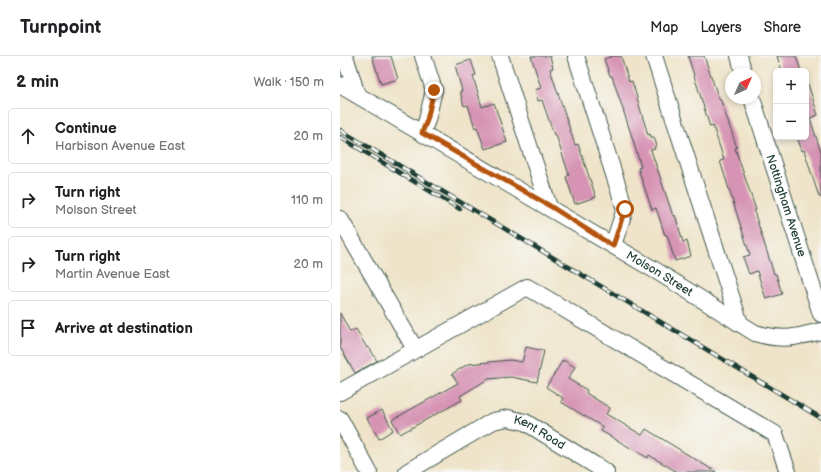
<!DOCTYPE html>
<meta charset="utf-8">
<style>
body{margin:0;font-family:"Balsamiq Sans",sans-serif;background:#f6f6f6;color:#202124}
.controls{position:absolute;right:12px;top:12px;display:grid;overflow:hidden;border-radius:6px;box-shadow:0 2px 6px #0003}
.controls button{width:36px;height:36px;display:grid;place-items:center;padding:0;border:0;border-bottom:1px solid #e0e0e0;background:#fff;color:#202124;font:20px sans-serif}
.compass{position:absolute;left:385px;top:12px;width:36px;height:36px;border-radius:50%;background:#fff;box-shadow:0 2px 6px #0003;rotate:45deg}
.stop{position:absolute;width:12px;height:12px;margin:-9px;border:3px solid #b45309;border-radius:50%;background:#fff}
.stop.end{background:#b45309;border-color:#fff;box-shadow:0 1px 4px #0008}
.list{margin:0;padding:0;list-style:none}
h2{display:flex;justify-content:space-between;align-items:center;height:52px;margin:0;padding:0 16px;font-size:17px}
h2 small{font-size:13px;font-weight:400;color:#757577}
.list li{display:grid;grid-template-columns:26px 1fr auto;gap:12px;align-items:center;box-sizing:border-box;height:56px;margin:0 8px 8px;padding:0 8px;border:1px solid #e0e0e0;border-radius:6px}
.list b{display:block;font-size:15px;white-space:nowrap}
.list p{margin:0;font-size:13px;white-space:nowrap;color:#757577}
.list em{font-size:13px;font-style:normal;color:#757577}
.icon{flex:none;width:22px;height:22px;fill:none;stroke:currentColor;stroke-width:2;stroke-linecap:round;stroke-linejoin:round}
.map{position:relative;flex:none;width:481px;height:416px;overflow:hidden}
header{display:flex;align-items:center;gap:24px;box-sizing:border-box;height:56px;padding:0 20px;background:#fff;border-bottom:1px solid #e0e0e0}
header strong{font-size:19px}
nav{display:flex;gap:22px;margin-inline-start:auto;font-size:14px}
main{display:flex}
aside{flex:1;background:#fff}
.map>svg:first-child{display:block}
.building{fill:#d693b4}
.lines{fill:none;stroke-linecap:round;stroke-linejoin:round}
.minor-casing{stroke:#3e564a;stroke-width:18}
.minor{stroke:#fff;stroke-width:16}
.rail-casing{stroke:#1f3d34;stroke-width:4.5}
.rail{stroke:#f6f6f2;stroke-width:3;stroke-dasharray:9;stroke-linecap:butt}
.route{stroke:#b45309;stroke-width:5}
.labels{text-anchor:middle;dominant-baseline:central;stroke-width:3;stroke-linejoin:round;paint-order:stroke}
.street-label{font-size:12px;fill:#1f3d34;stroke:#f6f6f2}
</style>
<header>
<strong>Turnpoint</strong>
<nav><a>Map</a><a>Layers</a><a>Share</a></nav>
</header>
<main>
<aside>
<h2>2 min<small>Walk · 150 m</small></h2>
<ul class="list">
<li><svg class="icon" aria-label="ahead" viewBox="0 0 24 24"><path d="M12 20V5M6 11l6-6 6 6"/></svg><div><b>Continue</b><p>Harbison Avenue East</p></div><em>20 m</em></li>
<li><svg class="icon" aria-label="right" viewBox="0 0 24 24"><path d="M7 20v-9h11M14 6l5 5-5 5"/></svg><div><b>Turn right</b><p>Molson Street</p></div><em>110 m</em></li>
<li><svg class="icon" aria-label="right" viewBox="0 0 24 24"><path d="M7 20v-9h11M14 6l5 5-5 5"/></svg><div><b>Turn right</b><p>Martin Avenue East</p></div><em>20 m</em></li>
<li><svg class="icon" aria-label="arrive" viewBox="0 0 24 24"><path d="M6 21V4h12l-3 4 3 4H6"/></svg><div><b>Arrive at destination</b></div></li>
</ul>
</aside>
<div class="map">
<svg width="481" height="416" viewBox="0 0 481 416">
<rect width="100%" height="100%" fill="#f6f6f2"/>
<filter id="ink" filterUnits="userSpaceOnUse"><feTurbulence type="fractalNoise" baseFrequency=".025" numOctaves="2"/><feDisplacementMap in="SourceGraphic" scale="8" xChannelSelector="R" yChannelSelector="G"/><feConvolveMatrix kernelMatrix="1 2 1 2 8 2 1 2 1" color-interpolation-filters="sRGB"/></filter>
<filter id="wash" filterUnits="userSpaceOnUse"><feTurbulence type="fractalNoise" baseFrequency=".012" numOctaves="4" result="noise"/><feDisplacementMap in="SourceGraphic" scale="16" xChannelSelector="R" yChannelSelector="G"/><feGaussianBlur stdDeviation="0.9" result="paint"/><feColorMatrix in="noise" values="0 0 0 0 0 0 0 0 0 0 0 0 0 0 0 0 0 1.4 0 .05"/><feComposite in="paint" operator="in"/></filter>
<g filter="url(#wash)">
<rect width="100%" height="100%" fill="#efe4c9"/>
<g id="blocks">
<g class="building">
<path d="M32,0H51L58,23L41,28Z"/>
<path d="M191,0H210L213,12L210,13L235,89L238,88L256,141L235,148L226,121L229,119L216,79H214L202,44L198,45L195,34L201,32Z"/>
<path d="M273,0H281L289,26L292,25L308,79L310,78L311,81H314L317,90L314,91L315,93L311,94L333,160L335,159L343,186L347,185L351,200L335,205L327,179H325L316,152L312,154L298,112L301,111L292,81L272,20H270L264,3Z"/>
<path d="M348,0H364L379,43L380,42L397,92H395L416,154L414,155L434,218H436L442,238L426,243L417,215L409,218L403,201L410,199L380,105L384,104L373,70L370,71Z"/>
<path d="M437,0H456L461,15H442Z"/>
<path d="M131,4L136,19L133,20L142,51L154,47L167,86L145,93L137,71L135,72L128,49L124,50L120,35H122L115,9Z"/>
<path d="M468,28L478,59L470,62L481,96V141H479L464,94L462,95L457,81H466V29Z"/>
<path d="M0,257L10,276L16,273L27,292L29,291L37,305L15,317L0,291Z"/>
<path d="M186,291L204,295L197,326L171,321L148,323L120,340L122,344L60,378L52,364L118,327L112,318L128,308L170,304L182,306Z"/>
<path d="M223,304L235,311L228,323L247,334L246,337L270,352L266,358L302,379L306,373L376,416H337L309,399L308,402L261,375L263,371L221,346L223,342L206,331Z"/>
<path d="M42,354L53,374L39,383L27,362Z"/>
</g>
</g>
</g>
<g filter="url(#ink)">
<use href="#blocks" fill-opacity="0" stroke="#3e564a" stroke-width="1"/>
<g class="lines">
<defs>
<g id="minor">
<path d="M5,0L17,39"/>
<path d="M160,0L209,151"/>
<path d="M236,0L285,153L273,189"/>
<path d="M314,0L400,268"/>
<path d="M399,0L404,18"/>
<path id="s1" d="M0,29L318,216L415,277C442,285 454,282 481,275"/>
<path id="s2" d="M412,42L481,258"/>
<path d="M82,77L87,64L94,34L83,0"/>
<path d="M0,163L75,293"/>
<path d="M0,336L187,231L435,378L448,416"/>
<path d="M0,363L29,416"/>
<path id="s3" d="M67,416L153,365L168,362L185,366L266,416"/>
</g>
</defs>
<use href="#minor" class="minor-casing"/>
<use href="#minor" class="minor"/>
<defs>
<g id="rail">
<path d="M0,74L481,362"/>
<path d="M0,81L120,153"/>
</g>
</defs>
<use href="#rail" class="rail-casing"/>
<use href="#rail" class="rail"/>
</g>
</g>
<g class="lines" filter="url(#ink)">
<path class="route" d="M94,34L87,64L82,77L210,150L273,190L285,153"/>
</g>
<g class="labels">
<g class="street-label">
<text stroke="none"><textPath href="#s2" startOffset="113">Nottingham Avenue</textPath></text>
<text stroke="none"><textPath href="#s1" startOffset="371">Molson Street</textPath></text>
<text stroke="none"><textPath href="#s3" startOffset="150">Kent Road</textPath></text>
</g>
</g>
</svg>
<div class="controls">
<button>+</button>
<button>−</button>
</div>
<svg class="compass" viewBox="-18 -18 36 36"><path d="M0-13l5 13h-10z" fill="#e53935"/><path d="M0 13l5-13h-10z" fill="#757577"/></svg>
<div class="stop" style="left:285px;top:153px"></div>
<div class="stop end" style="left:94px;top:34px"></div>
</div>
</main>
